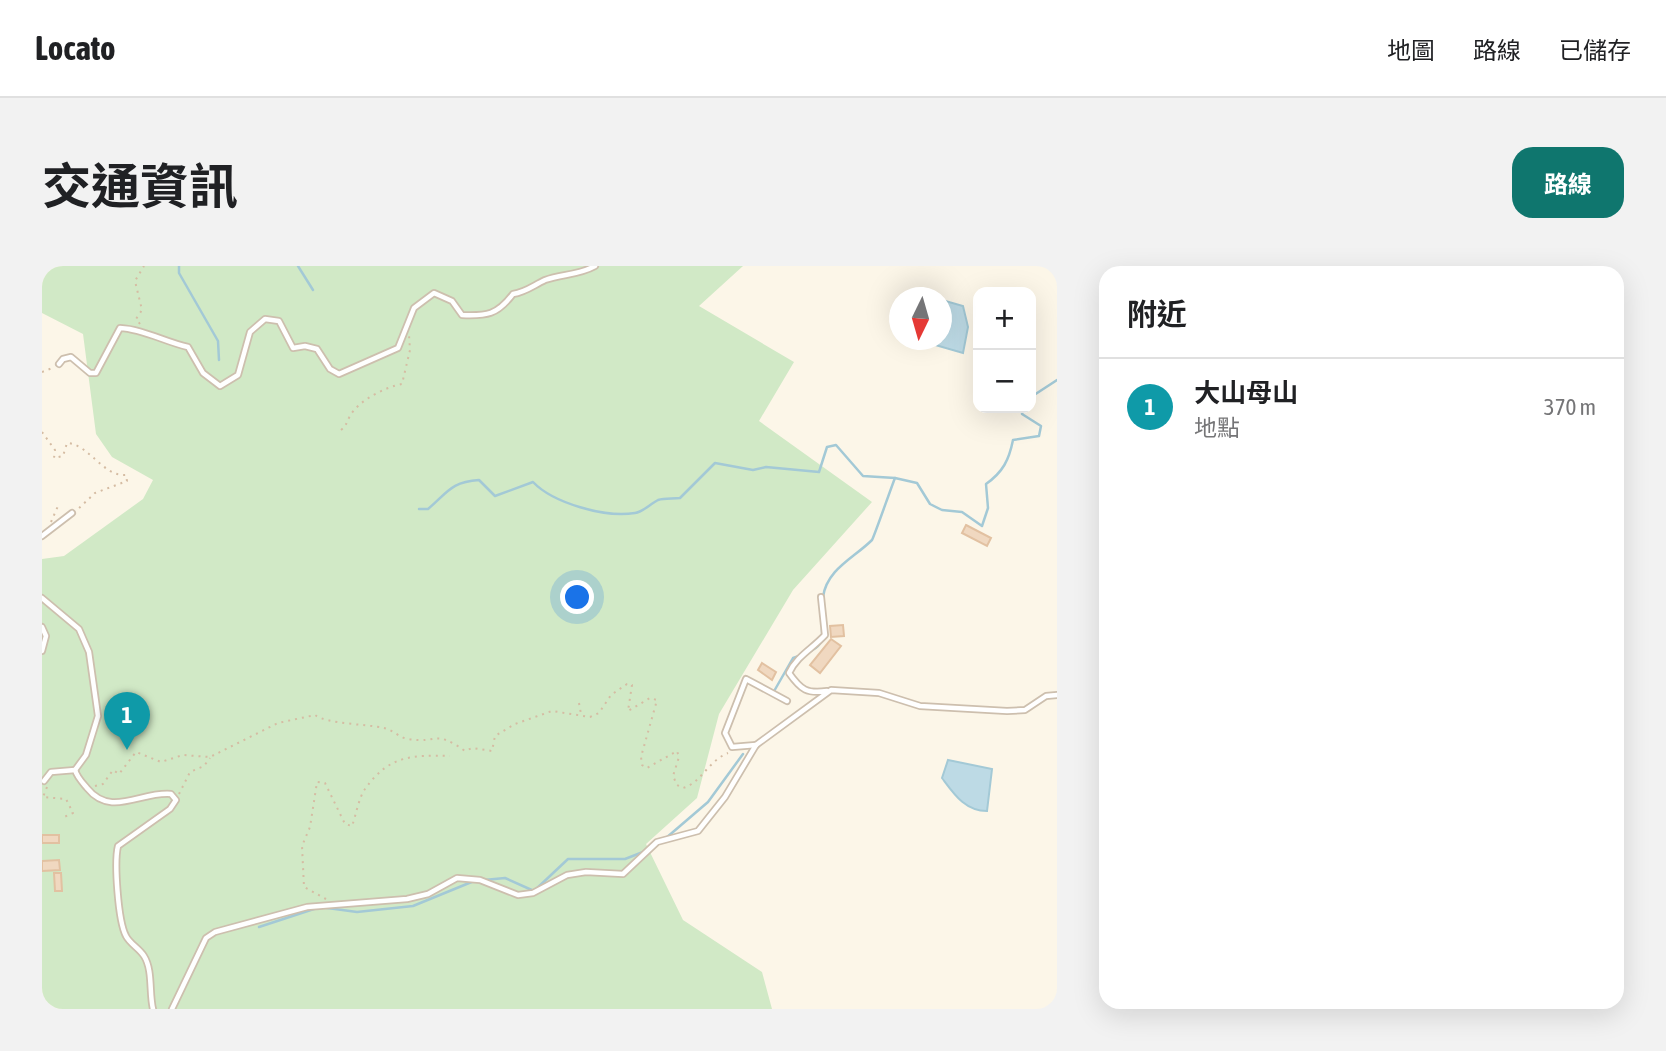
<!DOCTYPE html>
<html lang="zh-TW">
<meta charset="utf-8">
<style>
body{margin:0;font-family:"Asap Condensed","Noto Sans TC",sans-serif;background:#f2f2f2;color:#202124}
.controls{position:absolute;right:21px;top:21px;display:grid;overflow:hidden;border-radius:14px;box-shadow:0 7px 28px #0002}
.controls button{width:63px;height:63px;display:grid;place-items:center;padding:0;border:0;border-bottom:2px solid #e0e0e0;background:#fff;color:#202124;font:35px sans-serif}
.compass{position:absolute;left:847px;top:21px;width:63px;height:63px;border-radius:50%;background:#fff;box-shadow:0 7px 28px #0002;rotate:185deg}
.you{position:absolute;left:536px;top:332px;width:24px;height:24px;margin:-18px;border:5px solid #fff;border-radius:50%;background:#1a73e8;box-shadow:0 0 0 10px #1a73e833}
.badge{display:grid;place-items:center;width:46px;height:46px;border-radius:50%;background:#0f766e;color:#fff;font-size:23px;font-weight:700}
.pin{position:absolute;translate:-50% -58px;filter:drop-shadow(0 2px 4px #0008)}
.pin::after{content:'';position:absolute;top:37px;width:24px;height:21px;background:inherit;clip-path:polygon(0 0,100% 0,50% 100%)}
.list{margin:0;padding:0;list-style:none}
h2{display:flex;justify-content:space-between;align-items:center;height:91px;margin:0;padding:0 28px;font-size:30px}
h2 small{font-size:23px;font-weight:400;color:#757577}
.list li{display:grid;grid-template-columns:46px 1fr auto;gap:21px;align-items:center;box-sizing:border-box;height:98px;padding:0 28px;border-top:2px solid #e0e0e0}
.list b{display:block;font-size:26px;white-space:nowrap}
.list p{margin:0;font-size:23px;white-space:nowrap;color:#757577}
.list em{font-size:23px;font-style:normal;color:#757577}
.map{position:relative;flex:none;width:1015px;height:743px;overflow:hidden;border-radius:21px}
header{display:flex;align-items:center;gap:42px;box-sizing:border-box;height:98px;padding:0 35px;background:#fff;border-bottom:2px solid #e0e0e0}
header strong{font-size:33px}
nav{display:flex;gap:38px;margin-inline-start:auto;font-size:24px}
.intro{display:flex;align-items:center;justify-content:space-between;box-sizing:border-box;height:168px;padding:0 42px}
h1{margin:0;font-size:49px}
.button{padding:18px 32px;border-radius:21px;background:#0f766e;color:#fff;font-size:24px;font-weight:700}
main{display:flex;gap:42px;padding:0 42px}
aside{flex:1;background:#fff;border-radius:21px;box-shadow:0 7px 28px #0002}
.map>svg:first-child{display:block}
.green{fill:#d1e9c6}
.water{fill:#bddae5;stroke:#a3c9d6;stroke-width:2}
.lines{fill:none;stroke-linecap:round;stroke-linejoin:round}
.stream{stroke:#a3c9d6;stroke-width:2.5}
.building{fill:#f0d8c0;stroke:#e2c1a1;stroke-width:2}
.lane-casing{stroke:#cdbfae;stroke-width:8}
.path{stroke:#d5bca3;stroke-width:2;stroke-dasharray:2 5;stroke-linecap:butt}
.lane{stroke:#fff;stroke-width:4.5}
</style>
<header>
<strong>Locato</strong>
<nav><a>地圖</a><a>路線</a><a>已儲存</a></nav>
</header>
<div class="intro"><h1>交通資訊</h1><a class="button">路線</a></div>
<main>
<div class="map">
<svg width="1015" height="743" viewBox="0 0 1015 743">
<rect width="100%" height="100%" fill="#fcf6e8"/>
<path class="green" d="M0,0H701L657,40L752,96L717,155L830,236L751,324L677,448L655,532L604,578L641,654L720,706L730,743H0V293L22,290L101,233L111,214L70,191L54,168L41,68L0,47Z"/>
<g class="water">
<path d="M900,34L921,40L926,61L921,87L876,74H900Z"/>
<path d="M906,494L950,503L945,545C923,545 912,528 900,512Z"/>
</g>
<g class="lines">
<g class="stream">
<path d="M137,0V7L176,75L177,94"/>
<path d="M256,0L271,24"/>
<path d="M989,131L1015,114"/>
<path d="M377,243H386C406,226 409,216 437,214L453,230L491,216C511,237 563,252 593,247C601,246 608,238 616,234C623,232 631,233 638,232L673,197L711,204L724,201L777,206L785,181L794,179L821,210L853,212"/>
<path d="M781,331C785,303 812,292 830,274C832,271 849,222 853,212L875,217L888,238L900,244L920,246L940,260L946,242L944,218C961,206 967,194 971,174L997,170L999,160L980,148L981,142"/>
<path d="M766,386C778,381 781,376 780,363"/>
<path d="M731,427L751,392L760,389"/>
<path d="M624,572L666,536L701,488"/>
<path d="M607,584L619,576"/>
<path d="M442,614L463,612L492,625L526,593H583L601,586"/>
<path d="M217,661L278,641L315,646L371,640L432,615"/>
</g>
</g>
<g class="building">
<path d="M924,259L949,272L945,280L920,267Z"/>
<path d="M801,359L802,370L789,371L788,360Z"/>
<path d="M789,373L799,380L778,407L768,399Z"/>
<path d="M720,397L734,406L730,414L716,404Z"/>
<rect x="0" y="569" width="17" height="8"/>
<path d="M17,594L18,604L0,605V595Z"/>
<path d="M12,607H19L20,625H13Z"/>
</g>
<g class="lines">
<defs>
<g id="lane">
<path d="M17,98L21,93L29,91L48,107H54L78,62C101,63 123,76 146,81L161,107L178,120L196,109L208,66L223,53L237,55L251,82L263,80L275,83L288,103L297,108L356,82L372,42L392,27L410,35L420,49C445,50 455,49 471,28C484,26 492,19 503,14C520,8 537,9 553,0"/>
<path d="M0,270L30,247"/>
<path d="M779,331L783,369C770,383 755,390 747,407C759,424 765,428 785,425"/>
<path d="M0,332L37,363L47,386L56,450L44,489L33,504"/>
<path d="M0,361L4,370L0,385"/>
<path d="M714,479L690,481L683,467L704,413L745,435"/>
<path d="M33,504C35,511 40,516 45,522C69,552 99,525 129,528L134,534L128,543L76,580C72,596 76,655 84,670C88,678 97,682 102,690C111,704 107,727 111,743"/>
<path d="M2,515L9,506L33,504"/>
<path d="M130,743L164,672L173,666L265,641L365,633L386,628L415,612L438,614L476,629L491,627L525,609L544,606L581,608L615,576L656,565L683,531L714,479L789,424L837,427L878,440L965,445L983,444L1004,430L1015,429"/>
</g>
</defs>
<use href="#lane" class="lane-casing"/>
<g class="path">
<path d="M98,58L94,53L100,44L93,15L102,0"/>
<path d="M0,106L13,101"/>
<path d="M299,164C305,159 304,157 308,150C316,135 343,121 360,118L368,84L367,69"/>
<path d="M0,166L13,184L12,192L21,190L25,177C47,178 61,211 84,209L85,215L53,227L35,244"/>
<path d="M9,256L16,240"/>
<path d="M537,437L539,448"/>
<path d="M53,520L61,518L71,504L77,508L94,486L119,496L141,489L168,491L236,457L273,449C285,458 324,458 342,462C351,464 358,472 366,473C397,478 392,463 423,485L430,482L450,485L453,470L473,458L510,445L548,451L557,447L569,429L585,418L590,419L586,445L608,432L615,434L599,491L600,499L605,502L635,485L637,491L631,510L635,519L641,522C659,517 666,495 686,487"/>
<path d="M5,521L1,531L24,533L31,547L20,552"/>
<path d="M137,528L148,506L162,500L168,492"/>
<path d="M284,633L262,621L260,580L268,561L275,516L283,517L303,558L310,560C314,549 317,531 323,523C347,489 370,489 408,490"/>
</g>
<use href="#lane" class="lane"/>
</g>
</svg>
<div class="controls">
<button>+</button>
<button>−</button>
</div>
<svg class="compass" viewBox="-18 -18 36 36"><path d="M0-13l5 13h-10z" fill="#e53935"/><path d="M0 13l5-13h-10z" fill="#757577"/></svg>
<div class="you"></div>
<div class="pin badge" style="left:85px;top:484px;background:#0f9aa8">1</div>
</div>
<aside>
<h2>附近<small></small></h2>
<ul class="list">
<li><span class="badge" style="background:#0f9aa8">1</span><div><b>大山母山</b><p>地點</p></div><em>370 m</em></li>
</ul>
</aside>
</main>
